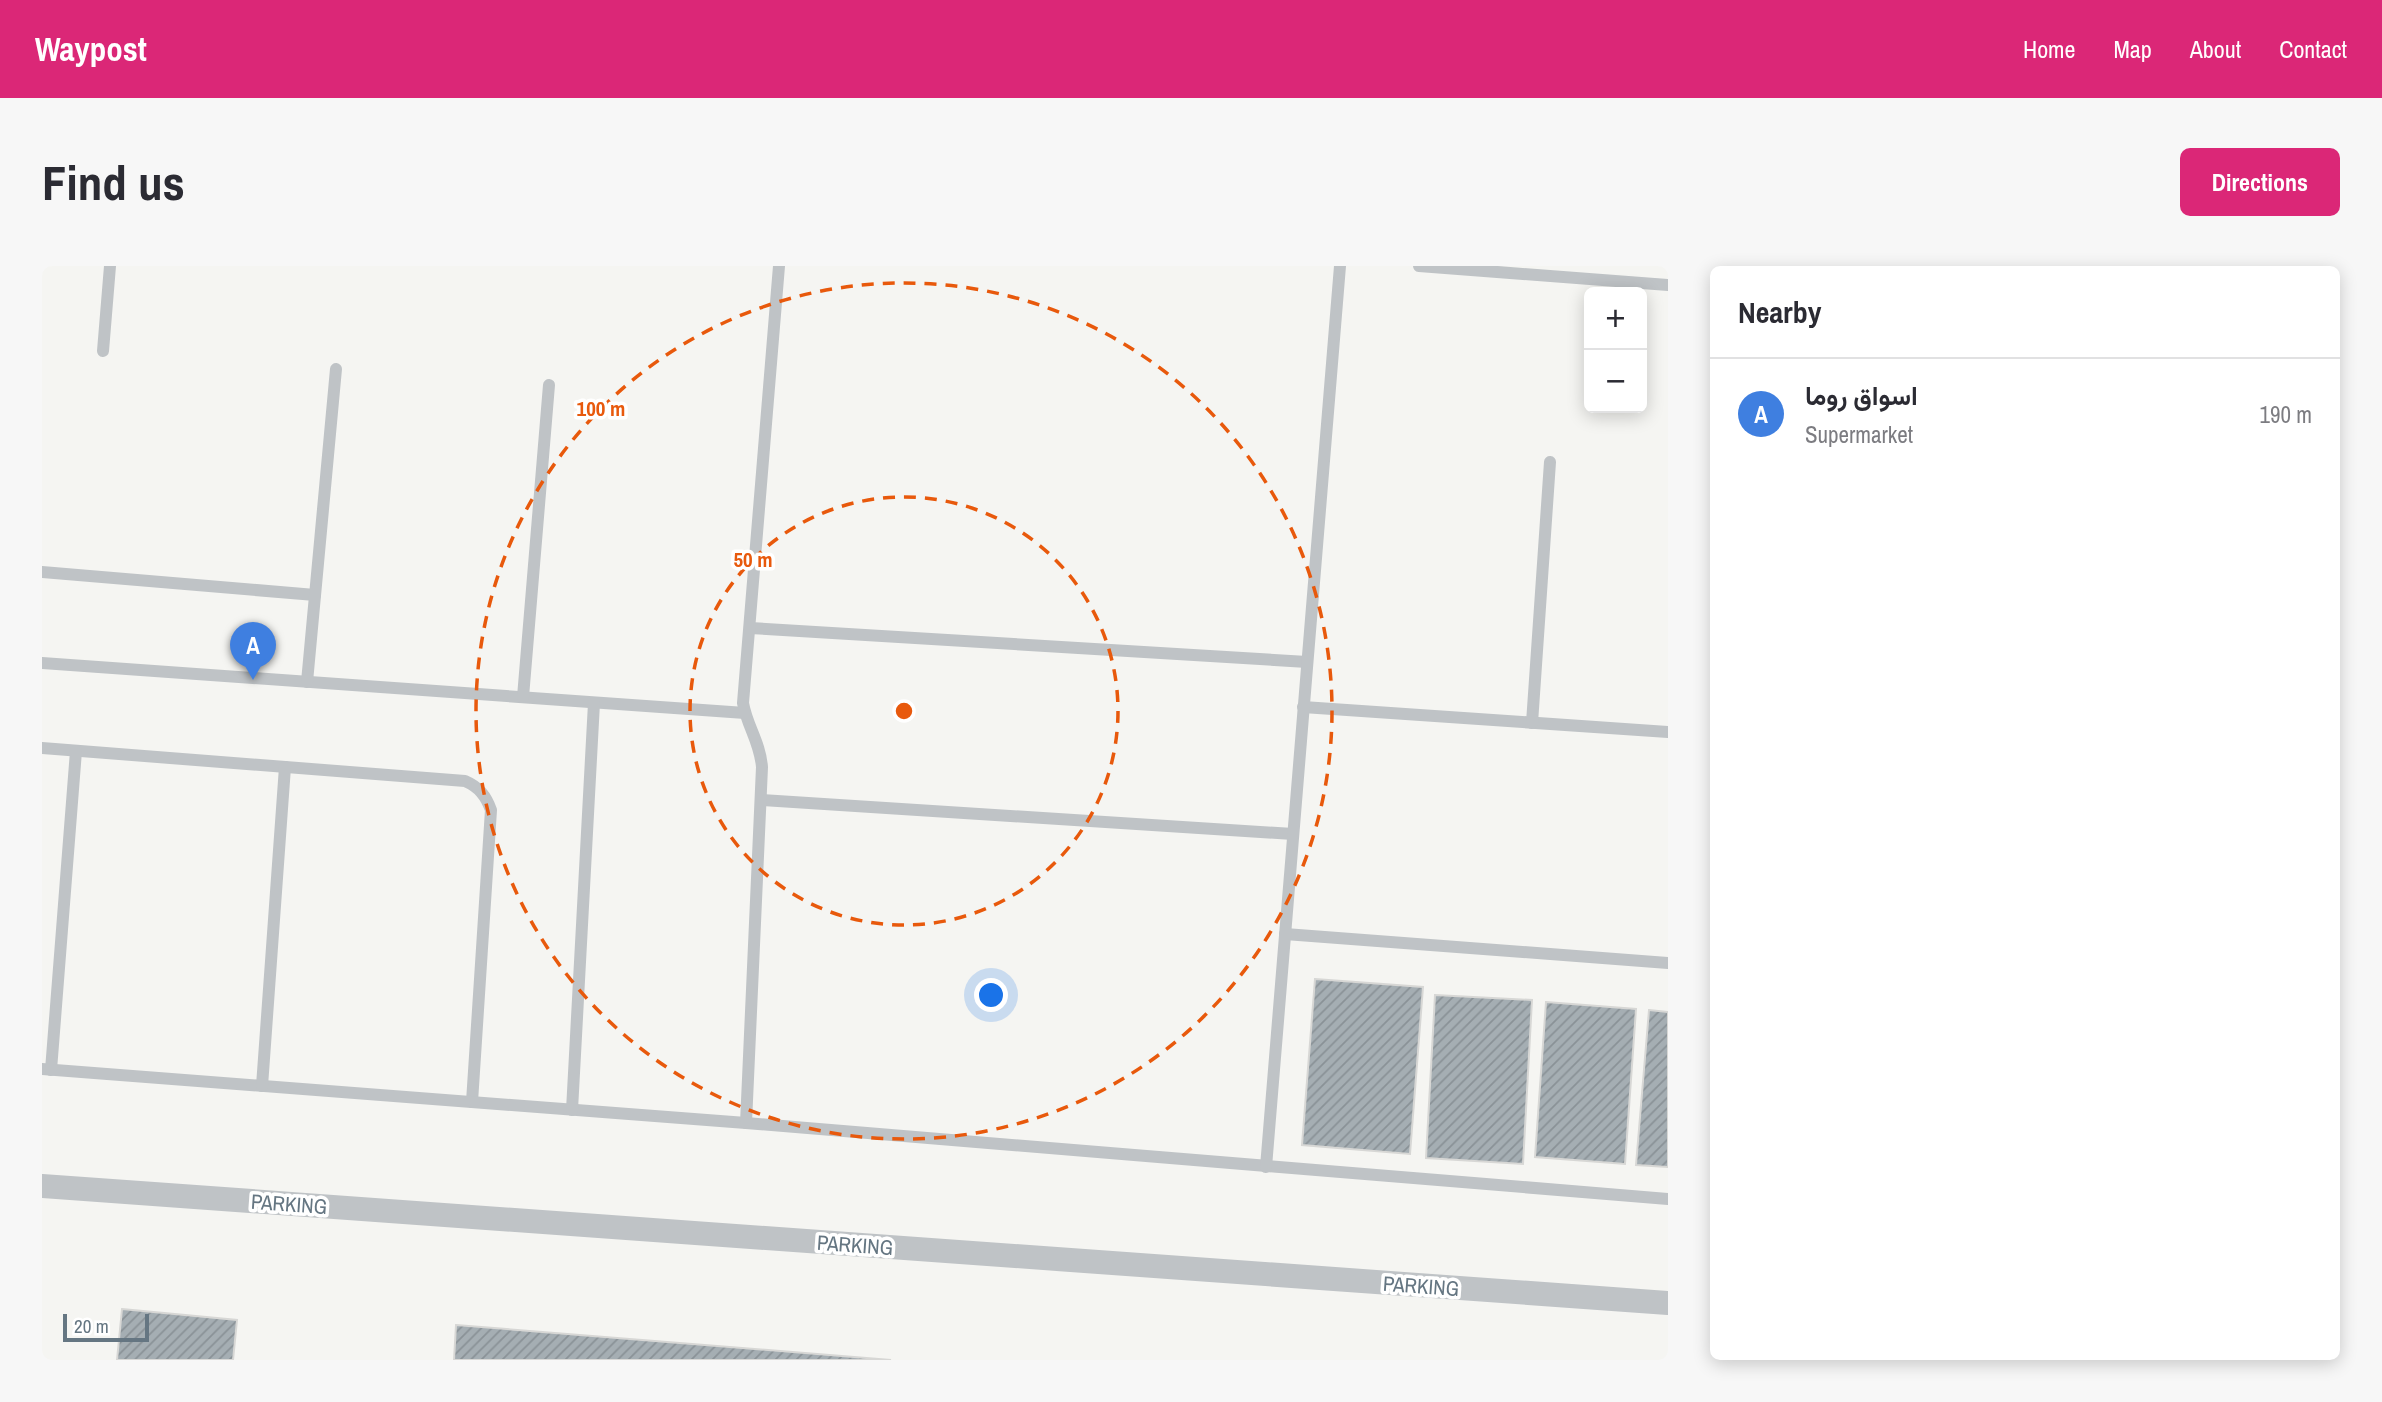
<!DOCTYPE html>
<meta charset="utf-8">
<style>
body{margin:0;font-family:"Archivo Narrow",Vazirmatn,sans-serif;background:#f7f7f7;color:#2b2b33}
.controls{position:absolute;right:21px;top:21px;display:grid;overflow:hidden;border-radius:10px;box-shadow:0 4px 18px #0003}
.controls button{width:63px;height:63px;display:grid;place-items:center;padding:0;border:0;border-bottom:2px solid #e1e1e2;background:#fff;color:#2b2b33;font:35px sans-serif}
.scale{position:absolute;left:21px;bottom:18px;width:86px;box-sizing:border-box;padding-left:7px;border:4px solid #657682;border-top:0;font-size:19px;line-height:24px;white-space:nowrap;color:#657682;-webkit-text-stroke:5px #fff;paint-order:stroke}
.you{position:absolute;left:950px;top:730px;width:24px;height:24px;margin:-18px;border:5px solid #fff;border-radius:50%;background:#1a73e8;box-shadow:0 0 0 10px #1a73e833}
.badge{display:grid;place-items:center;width:46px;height:46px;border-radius:50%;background:#db2777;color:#fff;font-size:23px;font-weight:700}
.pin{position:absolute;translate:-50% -58px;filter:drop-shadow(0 2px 4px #0008)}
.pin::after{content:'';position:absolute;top:37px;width:24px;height:21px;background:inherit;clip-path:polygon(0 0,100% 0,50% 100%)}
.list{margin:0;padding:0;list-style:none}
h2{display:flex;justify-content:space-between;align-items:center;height:91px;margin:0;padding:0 28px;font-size:30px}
h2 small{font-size:23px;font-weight:400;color:#7c7c81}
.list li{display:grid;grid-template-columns:46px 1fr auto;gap:21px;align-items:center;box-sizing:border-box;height:112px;padding:0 28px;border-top:2px solid #e1e1e2}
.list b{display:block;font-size:26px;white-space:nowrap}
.list p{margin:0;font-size:23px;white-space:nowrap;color:#7c7c81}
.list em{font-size:23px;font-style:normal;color:#7c7c81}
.map{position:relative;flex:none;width:1626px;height:1094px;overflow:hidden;border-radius:10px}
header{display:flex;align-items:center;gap:42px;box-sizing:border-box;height:98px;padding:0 35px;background:#db2777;color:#fff}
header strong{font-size:33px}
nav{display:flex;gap:38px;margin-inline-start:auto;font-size:24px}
.intro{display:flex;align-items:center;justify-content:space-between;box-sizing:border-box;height:168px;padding:0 42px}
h1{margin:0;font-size:49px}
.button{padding:18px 32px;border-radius:10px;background:#db2777;color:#fff;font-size:24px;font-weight:700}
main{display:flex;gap:42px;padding:0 42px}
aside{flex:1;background:#fff;border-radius:10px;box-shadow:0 4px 18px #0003}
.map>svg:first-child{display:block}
.building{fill:url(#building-hatch);stroke:#d7d7d5;stroke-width:2}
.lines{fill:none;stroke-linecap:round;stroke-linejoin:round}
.lane{stroke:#bfc3c6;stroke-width:12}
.street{stroke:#bfc3c6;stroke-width:24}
.ring{fill:none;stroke:#e8590c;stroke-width:3.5;stroke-dasharray:12 9}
.labels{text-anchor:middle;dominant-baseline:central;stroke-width:7;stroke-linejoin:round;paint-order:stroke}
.street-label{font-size:21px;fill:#657682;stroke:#fff}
.centre{fill:#e8590c;stroke:#fff;stroke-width:3.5}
.ring-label{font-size:21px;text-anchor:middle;font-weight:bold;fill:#e8590c;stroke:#fff;stroke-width:7;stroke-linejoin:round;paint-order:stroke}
</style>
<header>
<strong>Waypost</strong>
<nav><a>Home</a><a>Map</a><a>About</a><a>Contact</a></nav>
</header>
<div class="intro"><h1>Find us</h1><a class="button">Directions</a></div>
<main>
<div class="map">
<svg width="1626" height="1094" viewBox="0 0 1626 1094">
<defs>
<pattern id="building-hatch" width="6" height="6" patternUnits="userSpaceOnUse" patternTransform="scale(1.75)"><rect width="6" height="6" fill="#a5aeb3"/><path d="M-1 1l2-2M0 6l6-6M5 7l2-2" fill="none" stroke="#8a9297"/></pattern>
</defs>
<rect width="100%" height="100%" fill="#f5f5f2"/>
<g class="building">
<path d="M1273,713L1381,721L1368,888L1260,879Z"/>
<path d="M1393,729L1490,734L1481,898L1384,892Z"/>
<path d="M1504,736L1594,743L1583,898L1493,891Z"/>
<path d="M1607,744L1626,746V901L1594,899Z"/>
<path d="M80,1043L195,1054L191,1094H75Z"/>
<path d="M414,1059L849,1094H412Z"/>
</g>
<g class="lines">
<g class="lane">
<path d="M1377,0L1626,19"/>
<path d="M61,85L68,0"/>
<path d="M0,306L273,329"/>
<path d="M708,362L1265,396"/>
<path d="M0,397L703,447"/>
<path d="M265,416L294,103"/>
<path d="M481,431L507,119"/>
<path d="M1261,441L1626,466"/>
<path d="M1490,457L1508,196"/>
<path d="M0,482L423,515C437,521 444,530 449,544L430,836"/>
<path d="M719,534L1251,568"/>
<path d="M1243,668L1626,697"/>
<path d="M0,803L704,857L1626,933"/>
<path d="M9,804L34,485"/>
<path d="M220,820L243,501"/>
<path d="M530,844L552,437"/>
<path d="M704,857L720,501C718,476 705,460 701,437L737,0"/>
<path d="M1224,901L1298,0"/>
</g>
<path class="street" d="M0,920L1626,1037"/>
</g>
<g class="ring">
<circle cx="862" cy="445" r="214"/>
<circle cx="862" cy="445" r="428"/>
</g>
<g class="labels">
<g class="street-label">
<text transform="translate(247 938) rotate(4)">PARKING</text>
<text transform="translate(813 979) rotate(4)">PARKING</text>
<text transform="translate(1379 1020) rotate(4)">PARKING</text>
</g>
</g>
<circle cx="862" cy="445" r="10" class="centre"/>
<g class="ring-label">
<text x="559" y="150">100 m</text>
<text x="711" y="301">50 m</text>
</g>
</svg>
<div class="controls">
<button>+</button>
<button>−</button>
</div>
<div class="scale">20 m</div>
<div class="you"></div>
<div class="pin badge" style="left:211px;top:414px;background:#3f7fe0">A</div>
</div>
<aside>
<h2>Nearby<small></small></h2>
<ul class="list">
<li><span class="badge" style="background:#3f7fe0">A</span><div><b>اسواق روما</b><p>Supermarket</p></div><em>190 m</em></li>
</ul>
</aside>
</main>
